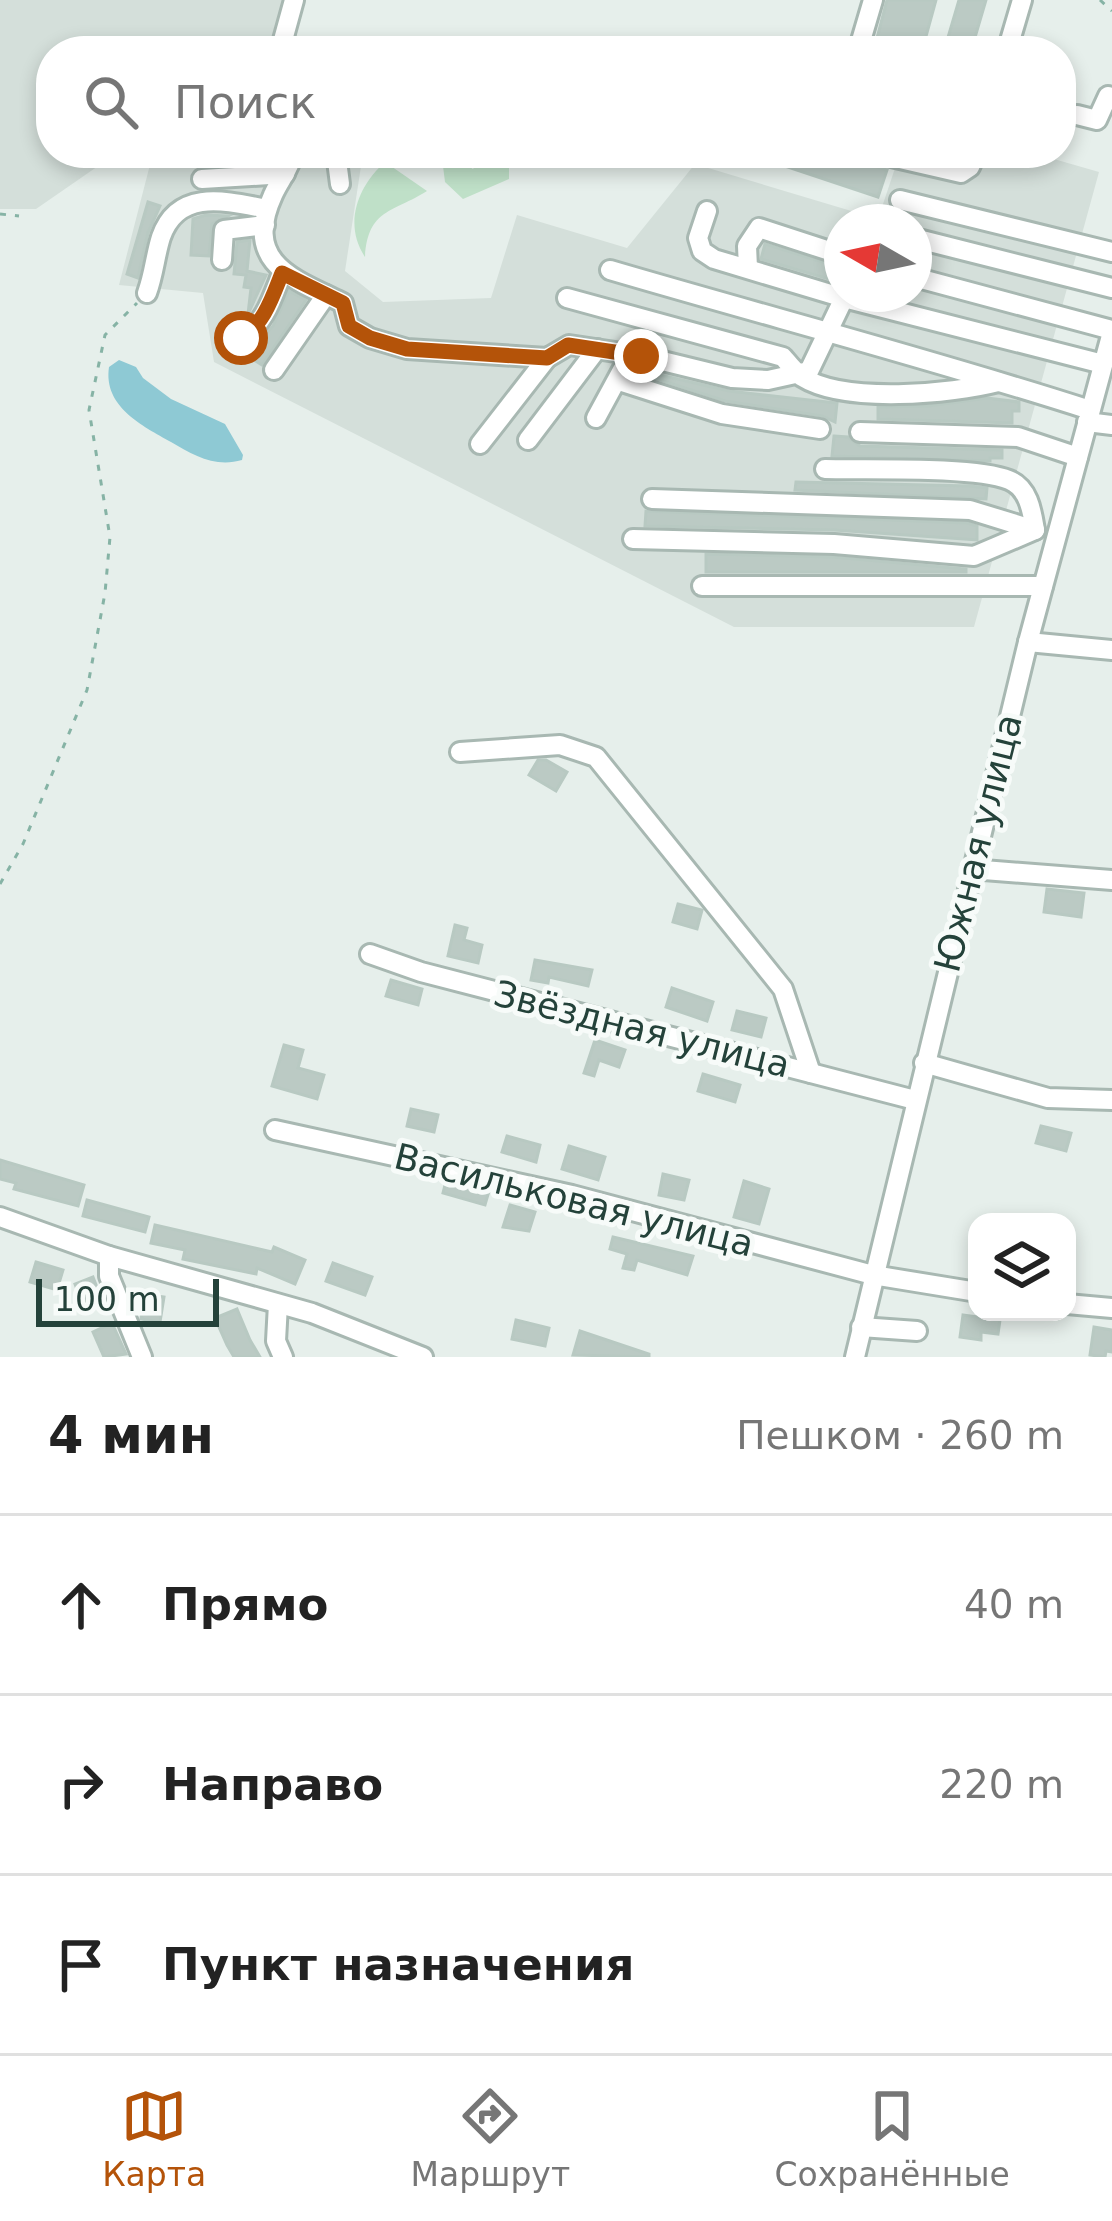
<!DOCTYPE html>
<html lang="ru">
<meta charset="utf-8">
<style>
body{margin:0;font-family:"DejaVu Sans",sans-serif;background:#f2f2f2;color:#222}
.controls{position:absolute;right:36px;bottom:36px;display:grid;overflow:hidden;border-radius:24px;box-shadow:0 6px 18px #0003}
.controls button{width:108px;height:108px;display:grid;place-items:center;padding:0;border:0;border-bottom:3px solid #e0e0e0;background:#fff;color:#222;font:60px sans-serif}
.compass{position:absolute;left:824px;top:204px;width:108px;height:108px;border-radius:50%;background:#fff;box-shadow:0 6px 18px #0003;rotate:279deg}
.scale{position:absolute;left:36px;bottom:30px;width:183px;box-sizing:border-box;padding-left:12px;border:6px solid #24423a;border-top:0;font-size:33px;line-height:42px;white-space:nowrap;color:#24423a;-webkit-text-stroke:9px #f7fbf9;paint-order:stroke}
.stop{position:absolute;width:36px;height:36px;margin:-27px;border:9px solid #b45309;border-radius:50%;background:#fff}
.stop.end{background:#b45309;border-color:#fff;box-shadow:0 3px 12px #0008}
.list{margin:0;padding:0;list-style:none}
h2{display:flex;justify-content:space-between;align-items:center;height:156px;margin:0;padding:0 48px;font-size:51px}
h2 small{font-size:39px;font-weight:400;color:#767676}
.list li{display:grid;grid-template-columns:78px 1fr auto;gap:36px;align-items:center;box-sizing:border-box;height:180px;padding:0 48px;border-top:3px solid #e0e0e0}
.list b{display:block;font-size:45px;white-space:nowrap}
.list em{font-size:39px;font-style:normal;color:#767676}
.icon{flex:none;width:66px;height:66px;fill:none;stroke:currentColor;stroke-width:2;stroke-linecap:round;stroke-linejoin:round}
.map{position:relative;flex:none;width:1112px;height:1357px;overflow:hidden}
.search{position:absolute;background:#fff;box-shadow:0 6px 18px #0003;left:36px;right:36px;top:36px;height:132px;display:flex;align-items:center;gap:30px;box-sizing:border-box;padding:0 42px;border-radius:48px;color:#767676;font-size:45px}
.sheet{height:696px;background:#fff}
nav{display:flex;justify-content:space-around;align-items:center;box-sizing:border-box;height:168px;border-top:3px solid #e0e0e0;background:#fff;font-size:33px;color:#767676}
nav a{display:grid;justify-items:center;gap:6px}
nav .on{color:#b45309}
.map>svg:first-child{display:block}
.built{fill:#d4dfda;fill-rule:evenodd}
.green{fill:#bfe0c8}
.water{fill:#8ec9d4}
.building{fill:#bbcac4;stroke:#b8c9c2;stroke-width:3}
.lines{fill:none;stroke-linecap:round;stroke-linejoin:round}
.minor-casing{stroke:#a8b8b2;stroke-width:24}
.path{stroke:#86b3a5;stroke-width:3;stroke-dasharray:6 9;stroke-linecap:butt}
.minor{stroke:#fff;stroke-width:18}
.route{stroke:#b45309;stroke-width:15}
.labels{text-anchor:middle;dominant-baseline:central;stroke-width:10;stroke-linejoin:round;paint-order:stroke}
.street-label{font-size:36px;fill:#24423a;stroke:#f7fbf9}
</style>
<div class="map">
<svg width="1112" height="1357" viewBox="0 0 1112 1357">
<rect width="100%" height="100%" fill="#e6efeb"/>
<g class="built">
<path d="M0,0H295L298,51H51V153H117L36,209H0Z"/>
<path d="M153,153H363L345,271L383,302L491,298L517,215L627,248L695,164L878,219L900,153H1033L1099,172L974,627H734L214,362L203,293L119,285ZM842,222H914V294H842Z"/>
</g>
<g class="green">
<path d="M487,153H504L509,159V179L463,199L445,182L443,166L455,158L473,169Z"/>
<path d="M385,162L427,191C392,213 368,209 365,257C343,224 358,186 385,162Z"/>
</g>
<path class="water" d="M119,360L136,367L143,378L171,399L225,424L243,455L242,460C215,468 193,455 171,442C143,426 103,407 109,367Z"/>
<g class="building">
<path d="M887,0H936L922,51L877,38Z"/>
<path d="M959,0H986L971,51H944Z"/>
<path d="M279,153L276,161L204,165V160Z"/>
<path d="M746,153H832L887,170L878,197Z"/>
<path d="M148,202L160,206L148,233L138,278L127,274Z"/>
<path d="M206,215L228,216L212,224L209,256L191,255L193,219Z"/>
<path d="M250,240L247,271L266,275L248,314L251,288L244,287L246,275L234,274L237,242Z"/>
<path d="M765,244L842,268V283L761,259Z"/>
<path d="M289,291L306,300L262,365L246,355L273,326Z"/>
<path d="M635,369L729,391L837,403L835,422L822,416L725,401L635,372Z"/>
<path d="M987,398L1019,402V411H1012V423L878,419V407L928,406Z"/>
<path d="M834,436L848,437L860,446L1002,450V458H990V461L832,456Z"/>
<path d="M796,482L970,486L987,488L986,499L795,490Z"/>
<path d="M646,511L968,523L977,526V540L834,530L645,526Z"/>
<path d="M706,554L833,557L966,569V572H706Z"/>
<path d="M538,760H546L567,772L556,791L529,775Z"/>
<path d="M1047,889L1084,893L1081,917L1044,912Z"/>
<path d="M678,904L702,910L697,929L673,922Z"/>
<path d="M455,925L467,928L464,940L482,945L478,963L448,956Z"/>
<path d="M535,960L592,970L588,986L549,977L548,983L531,980Z"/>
<path d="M391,980L422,989L418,1005L386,996Z"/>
<path d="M672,988L713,1002L707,1021L666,1007Z"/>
<path d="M737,1011L766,1018L761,1037L732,1030Z"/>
<path d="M595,1040L625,1050L619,1067L599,1060L594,1076L584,1073Z"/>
<path d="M284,1045L303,1050L298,1068L324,1075L317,1099L272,1086Z"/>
<path d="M703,1074L740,1085L735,1102L698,1091Z"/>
<path d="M411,1109L438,1115L434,1132L407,1126Z"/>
<path d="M1041,1126L1071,1133L1066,1151L1036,1143Z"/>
<path d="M507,1136L540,1145L536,1162L502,1152Z"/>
<path d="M569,1146L605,1157L598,1180L562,1169Z"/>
<path d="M0,1160L84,1185L78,1206L14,1189L16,1183L0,1179Z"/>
<path d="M663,1174L689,1180L684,1200L659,1195Z"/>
<path d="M446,1181L489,1191L485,1205L443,1193Z"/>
<path d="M744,1181L769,1189L759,1224L734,1217Z"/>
<path d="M87,1200L149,1217L145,1232L83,1216Z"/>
<path d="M510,1205L535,1212L529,1231L503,1227Z"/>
<path d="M155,1225L272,1252L274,1247L305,1260L295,1284L257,1268L256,1274L183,1259L185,1250L151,1243Z"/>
<path d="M613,1237L693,1256L687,1275L637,1260L634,1270L623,1268L627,1254L610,1249Z"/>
<path d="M36,1262L63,1270L57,1290L30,1282Z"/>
<path d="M333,1263L372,1277L365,1295L326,1281Z"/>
<path d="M93,1277L103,1303L85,1310L75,1284Z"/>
<path d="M144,1294L164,1297L160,1322L141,1319Z"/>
<path d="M237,1309L250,1340L260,1357H234L227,1345L215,1318Z"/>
<path d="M963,1315L1000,1320L998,1334L981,1332V1340L960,1337Z"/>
<path d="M516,1320L549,1328L545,1346L512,1339Z"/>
<path d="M112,1323L126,1354L104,1357L93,1332Z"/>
<path d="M1094,1327L1112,1330V1352L1106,1351L1105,1357L1090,1355Z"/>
<path d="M580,1331L649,1354V1357L573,1355Z"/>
</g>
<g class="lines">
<defs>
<g id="minor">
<path d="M280,51L294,0"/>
<path d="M858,51L873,0"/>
<path d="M1007,51L1022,0"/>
<path d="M1077,115L1097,120L1108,96L1112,97"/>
<path d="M293,153C290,169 279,181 273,195C242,263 293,279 343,303L349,326L370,338L407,349L547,358L569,345L642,356L732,378L768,380L809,371L844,298"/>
<path d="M336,153L340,184"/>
<path d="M874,153L961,173L970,167L976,153"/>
<path d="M202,179L285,174"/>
<path d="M900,200L1112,252"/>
<path d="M707,211L698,238L702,251L714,259L844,298L1103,364"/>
<path d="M914,238L1112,288"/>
<path d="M222,260L224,230L265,225"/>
<path d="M748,268L747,246L759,228L842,255"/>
<path d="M610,270C770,317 932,359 1090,410"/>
<path d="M914,277L1112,330"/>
<path d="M147,293C154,274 155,256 161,237C178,188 226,201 267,209"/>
<path d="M567,298L783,357C789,364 795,372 802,377C845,404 951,394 998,382"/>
<path d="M241,338C265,324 272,298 282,273"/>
<path d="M274,370L326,295"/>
<path d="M619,381L722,414L820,429"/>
<path d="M596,418L622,370"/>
<path d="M1087,422L1112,425"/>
<path d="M860,432L1018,437L1078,457"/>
<path d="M528,440L597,349"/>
<path d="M480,444L547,358"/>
<path d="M652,499L970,510L1035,530"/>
<path d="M633,539L834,544L974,556L1035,530C1032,512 1029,488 1009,480C975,466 867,470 825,469"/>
<path d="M702,586H1043"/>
<path d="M1028,642L1112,650"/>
<path d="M460,752L560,745L596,757L783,989L811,1073"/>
<path d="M971,869L1112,880"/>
<path d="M370,954L421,972L915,1100"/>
<path d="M924,1063L1048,1098L1112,1100"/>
<path d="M275,1130L572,1195L873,1275L977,1292"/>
<path d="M0,1217L109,1256L312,1313L423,1357"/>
<path d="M109,1256V1276L142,1357"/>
<path d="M278,1304L276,1341L283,1357"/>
<path d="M1067,1304L1112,1308"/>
<path d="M861,1327L917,1331"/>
<path d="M855,1357L1028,642L1112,332"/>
</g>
</defs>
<use href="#minor" class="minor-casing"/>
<g class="path">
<path d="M1100,0L1112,11"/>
<path d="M0,214L19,216"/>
<path d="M0,884L23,844L87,690L105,593L110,537L89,410L105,335L137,303"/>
</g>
<use href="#minor" class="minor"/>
</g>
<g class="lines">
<path class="route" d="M241,338C264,324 272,298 282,273L343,303L349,326L370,338L407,349L547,358L568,345L641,356"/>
</g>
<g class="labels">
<g class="street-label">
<text transform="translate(978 843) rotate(-76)">Южная улица</text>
<text transform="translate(642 1029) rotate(14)">Звёздная улица</text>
<text transform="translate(574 1200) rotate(14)">Васильковая улица</text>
</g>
</g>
</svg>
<div class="controls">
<button><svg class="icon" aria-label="layers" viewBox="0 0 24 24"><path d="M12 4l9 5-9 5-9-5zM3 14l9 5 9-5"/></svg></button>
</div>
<svg class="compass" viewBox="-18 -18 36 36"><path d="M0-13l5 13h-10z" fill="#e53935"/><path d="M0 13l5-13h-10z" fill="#767676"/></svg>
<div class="scale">100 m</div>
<div class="stop" style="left:241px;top:338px"></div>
<div class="stop end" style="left:641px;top:356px"></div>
<div class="search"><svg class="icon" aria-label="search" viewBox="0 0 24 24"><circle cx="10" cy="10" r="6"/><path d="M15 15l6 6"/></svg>Поиск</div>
</div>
<section class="sheet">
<h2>4 мин<small>Пешком · 260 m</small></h2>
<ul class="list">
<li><svg class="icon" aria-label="ahead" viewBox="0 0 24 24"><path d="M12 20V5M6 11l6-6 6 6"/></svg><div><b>Прямо</b></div><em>40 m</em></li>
<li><svg class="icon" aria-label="right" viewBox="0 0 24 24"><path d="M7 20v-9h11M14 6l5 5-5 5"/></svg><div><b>Направо</b></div><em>220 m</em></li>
<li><svg class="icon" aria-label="arrive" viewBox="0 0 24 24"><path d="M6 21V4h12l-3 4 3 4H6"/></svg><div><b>Пункт назначения</b></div></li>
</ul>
</section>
<nav>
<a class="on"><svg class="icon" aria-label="map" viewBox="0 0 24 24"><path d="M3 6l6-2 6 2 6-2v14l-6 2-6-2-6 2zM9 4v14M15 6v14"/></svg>Карта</a>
<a><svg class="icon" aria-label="directions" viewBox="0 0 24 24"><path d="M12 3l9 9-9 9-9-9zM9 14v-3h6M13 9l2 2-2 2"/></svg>Маршрут</a>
<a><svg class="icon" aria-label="saved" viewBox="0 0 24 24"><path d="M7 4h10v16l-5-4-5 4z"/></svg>Сохранённые</a>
</nav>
